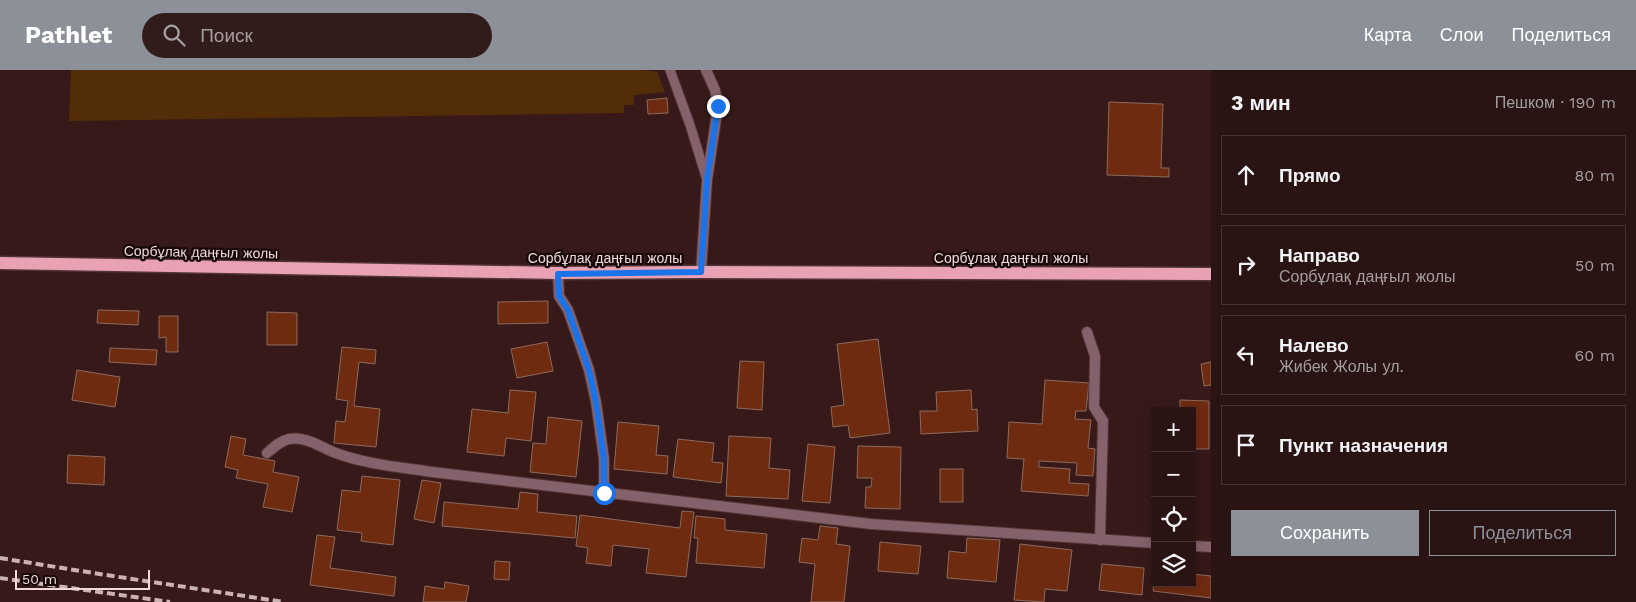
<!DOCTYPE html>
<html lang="ru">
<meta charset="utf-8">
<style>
body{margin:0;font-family:"Work Sans",sans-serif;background:#311c1c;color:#f1f3f6}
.controls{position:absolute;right:15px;bottom:15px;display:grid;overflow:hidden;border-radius:0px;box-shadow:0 2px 12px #0003}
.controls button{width:45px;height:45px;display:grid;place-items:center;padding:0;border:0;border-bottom:1px solid #453233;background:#291313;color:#f1f3f6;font:25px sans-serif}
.scale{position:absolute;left:15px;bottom:12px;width:135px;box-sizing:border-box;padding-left:5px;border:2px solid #efdad9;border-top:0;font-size:14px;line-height:18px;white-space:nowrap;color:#efdad9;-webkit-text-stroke:4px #160808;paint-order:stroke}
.stop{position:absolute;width:15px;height:15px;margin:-11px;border:4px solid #1a73e8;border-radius:50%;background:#fff}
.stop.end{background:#1a73e8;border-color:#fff;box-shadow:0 1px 5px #0008}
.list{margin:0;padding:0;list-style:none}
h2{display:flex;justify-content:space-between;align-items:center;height:65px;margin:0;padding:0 20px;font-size:21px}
h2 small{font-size:16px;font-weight:400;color:#a59ea0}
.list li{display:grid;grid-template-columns:32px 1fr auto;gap:15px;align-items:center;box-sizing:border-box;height:80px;margin:0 10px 10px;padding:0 10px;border:1px solid #453233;border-radius:0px}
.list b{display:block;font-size:19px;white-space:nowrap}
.list p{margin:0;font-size:16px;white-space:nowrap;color:#a59ea0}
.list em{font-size:16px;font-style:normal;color:#a59ea0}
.actions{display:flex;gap:10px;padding:15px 20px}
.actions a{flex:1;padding:11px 0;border:1px solid #8c9099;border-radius:0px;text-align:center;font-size:18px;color:#8c9099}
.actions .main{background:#8c9099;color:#fff}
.icon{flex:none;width:28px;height:28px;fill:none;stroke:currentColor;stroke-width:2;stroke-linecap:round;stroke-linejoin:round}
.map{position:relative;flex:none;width:1211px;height:532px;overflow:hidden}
header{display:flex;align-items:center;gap:30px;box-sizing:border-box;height:70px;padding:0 25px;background:#8c9099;color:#fff}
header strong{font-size:24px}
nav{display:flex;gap:28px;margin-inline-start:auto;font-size:18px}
.search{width:350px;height:45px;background:#311c1c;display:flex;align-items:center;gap:12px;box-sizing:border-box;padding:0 18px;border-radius:28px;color:#a59ea0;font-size:19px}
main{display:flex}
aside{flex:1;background:#291313}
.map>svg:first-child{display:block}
.green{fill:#532d08}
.building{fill:#6f2b10;stroke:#8c6a5e}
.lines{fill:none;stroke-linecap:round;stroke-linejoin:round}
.service-casing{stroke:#513434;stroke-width:11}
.minor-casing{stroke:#513434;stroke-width:12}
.primary-casing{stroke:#513434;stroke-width:15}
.service{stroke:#85626b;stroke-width:9}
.minor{stroke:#85626b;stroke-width:10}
.primary{stroke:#e9a1b4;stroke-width:12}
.rail{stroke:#cab3b2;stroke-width:4;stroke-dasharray:8 4;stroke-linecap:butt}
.route{stroke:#1a73e8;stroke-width:6}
.labels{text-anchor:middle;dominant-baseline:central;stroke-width:4.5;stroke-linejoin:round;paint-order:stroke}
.street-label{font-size:14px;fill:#efdad9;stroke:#160808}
</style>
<header>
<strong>Pathlet</strong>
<div class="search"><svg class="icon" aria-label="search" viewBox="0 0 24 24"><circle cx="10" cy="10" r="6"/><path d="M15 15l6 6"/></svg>Поиск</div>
<nav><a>Карта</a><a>Слои</a><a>Поделиться</a></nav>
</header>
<main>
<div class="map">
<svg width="1211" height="532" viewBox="0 0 1211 532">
<rect width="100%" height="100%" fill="#371919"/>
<path class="green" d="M71,0H642L657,2L665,22L634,25V35H624V43L69,51Z"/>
<g class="building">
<path d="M667,28L668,43L648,44L647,30Z"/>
<path d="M1109,32L1163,34L1161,98H1169V107L1107,105Z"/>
<path d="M548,231V253L498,254V232Z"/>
<path d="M98,240L139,241L138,255L97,253Z"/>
<path d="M267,242L297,243V275H267Z"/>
<path d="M159,246H178V282H166V267L159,268Z"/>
<path d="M878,269L890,363L850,368L848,355L833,357L831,337L844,335L837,274Z"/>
<path d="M547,272L553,301L517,308L511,279Z"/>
<path d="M342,277L376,280L375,294L359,292L354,336L380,339L376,377L334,373L336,351L345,352L348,331L336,329Z"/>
<path d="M110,278L157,280L156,295L109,292Z"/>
<path d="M740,291L764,292L762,340L737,338Z"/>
<path d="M1211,292V315L1204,316L1201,294Z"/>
<path d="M77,300L120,307L115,337L72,330Z"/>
<path d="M1045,310L1089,313L1086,341H1076L1075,349L1091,350L1088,378L1095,379L1093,406L1076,405L1077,393L1039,391V397L1070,399L1069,413L1089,414L1088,426L1021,421L1024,389L1007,388L1009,352L1042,354Z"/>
<path d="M510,320L536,322L531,371L506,368L504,386L467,382L472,339L508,343Z"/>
<path d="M971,320L972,340L977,339L978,361L921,364L920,341H937L936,322Z"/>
<path d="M1180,330L1209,331V379H1192V341H1180Z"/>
<path d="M548,347L582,351L576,407L530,402L533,373L546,374Z"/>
<path d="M618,352L659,356L656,385L668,386L667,404L614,399Z"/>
<path d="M231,366L246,369L243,385L275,391L273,402L299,407L292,442L263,437L268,414L236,408L238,400L225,397Z"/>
<path d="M729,366L771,368L769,398L790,400L788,429L726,426Z"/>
<path d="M678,369L714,373L712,392L723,393L721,413L673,407Z"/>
<path d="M808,374L835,377L830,433L802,431Z"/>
<path d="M858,376L901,377L900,439L865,438L866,417H871L872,408H857Z"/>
<path d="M68,385L105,387L104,415L67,413Z"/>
<rect x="940" y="399" width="23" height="33"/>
<path d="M362,406L400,410L393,475L361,471L362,463L337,460L342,420L360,422Z"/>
<path d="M422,410L441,413L434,453L414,449Z"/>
<path d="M520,422L538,424L537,442L577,446L575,468L442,456L444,432L518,439Z"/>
<path d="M682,441L694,442L686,507L646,503L649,479L613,475L611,496L586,493L588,478L576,476L580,445L680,458Z"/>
<path d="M696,446L725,449V460L767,464L764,498L696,493L698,468H694Z"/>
<path d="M820,456L838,458L836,474L850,476L844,532H811L815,494L799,492L802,468L818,470Z"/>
<path d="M317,465L335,467L330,498L396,507L394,526L310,515Z"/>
<path d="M967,468L1000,470L996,512L947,508L949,481L966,483Z"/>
<path d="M880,472L921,476L918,504L878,501Z"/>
<path d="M1020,474L1072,480L1067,521L1045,519L1044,532L1014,530Z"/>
<path d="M495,491L510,492L509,510L494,509Z"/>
<path d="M1102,494L1144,498L1142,525L1099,520Z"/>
<path d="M1192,504L1211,506V528L1153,521L1155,508V513H1192Z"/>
<path d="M445,512L469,516L466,532H423L425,516L444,519Z"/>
</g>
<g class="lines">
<defs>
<path id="service" d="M670,0L690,55L707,110"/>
<g id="minor">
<path d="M701,202L707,110L718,36L715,20L706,0"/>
<path d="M558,203L559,226L568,240L589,300L596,332L604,389V423"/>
<path d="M1087,262L1095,286L1094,337L1103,351L1100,470"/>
<path d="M267,383C274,377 280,371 289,369C305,366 319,376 333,382C364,394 399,397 432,402L871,454L1155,473"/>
<path d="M1192,476L1211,477"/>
</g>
<path id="primary" d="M0,193L558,203L701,202L1211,204"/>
</defs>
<use href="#service" class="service-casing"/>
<use href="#minor" class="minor-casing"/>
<use href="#primary" class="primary-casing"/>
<use href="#service" class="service"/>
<use href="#minor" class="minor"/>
<use href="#primary" class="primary"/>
<g class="rail">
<path d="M0,488L106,505L284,532"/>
<path d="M0,508L170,532"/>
</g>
</g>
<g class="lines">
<path class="route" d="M604,423V389L596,332L589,300L568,240L559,226L558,204L701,202L707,110L718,36"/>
</g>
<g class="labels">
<g class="street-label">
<text transform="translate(201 182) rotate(1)">Сорбұлақ даңғыл жолы</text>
<text x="605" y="188">Сорбұлақ даңғыл жолы</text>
<text x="1011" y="188">Сорбұлақ даңғыл жолы</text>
</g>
</g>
</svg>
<div class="controls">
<button>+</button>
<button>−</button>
<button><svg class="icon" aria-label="locate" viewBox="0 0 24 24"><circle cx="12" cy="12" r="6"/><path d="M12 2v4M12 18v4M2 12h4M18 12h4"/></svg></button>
<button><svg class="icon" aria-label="layers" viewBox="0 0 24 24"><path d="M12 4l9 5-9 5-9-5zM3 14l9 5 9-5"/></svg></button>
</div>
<div class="scale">50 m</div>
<div class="stop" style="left:604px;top:423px"></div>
<div class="stop end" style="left:718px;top:36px"></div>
</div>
<aside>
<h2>3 мин<small>Пешком · 190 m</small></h2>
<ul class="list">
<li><svg class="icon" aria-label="ahead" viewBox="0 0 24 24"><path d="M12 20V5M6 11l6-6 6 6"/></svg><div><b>Прямо</b></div><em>80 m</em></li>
<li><svg class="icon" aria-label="right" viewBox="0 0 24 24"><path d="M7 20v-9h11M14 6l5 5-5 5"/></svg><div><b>Направо</b><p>Сорбұлақ даңғыл жолы</p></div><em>50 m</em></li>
<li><svg class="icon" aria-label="left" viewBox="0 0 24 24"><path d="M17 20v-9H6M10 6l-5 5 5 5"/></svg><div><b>Налево</b><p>Жибек Жолы ул.</p></div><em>60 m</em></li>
<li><svg class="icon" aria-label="arrive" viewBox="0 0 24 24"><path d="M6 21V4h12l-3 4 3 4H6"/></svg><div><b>Пункт назначения</b></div></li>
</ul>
<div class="actions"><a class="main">Сохранить</a><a>Поделиться</a></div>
</aside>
</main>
